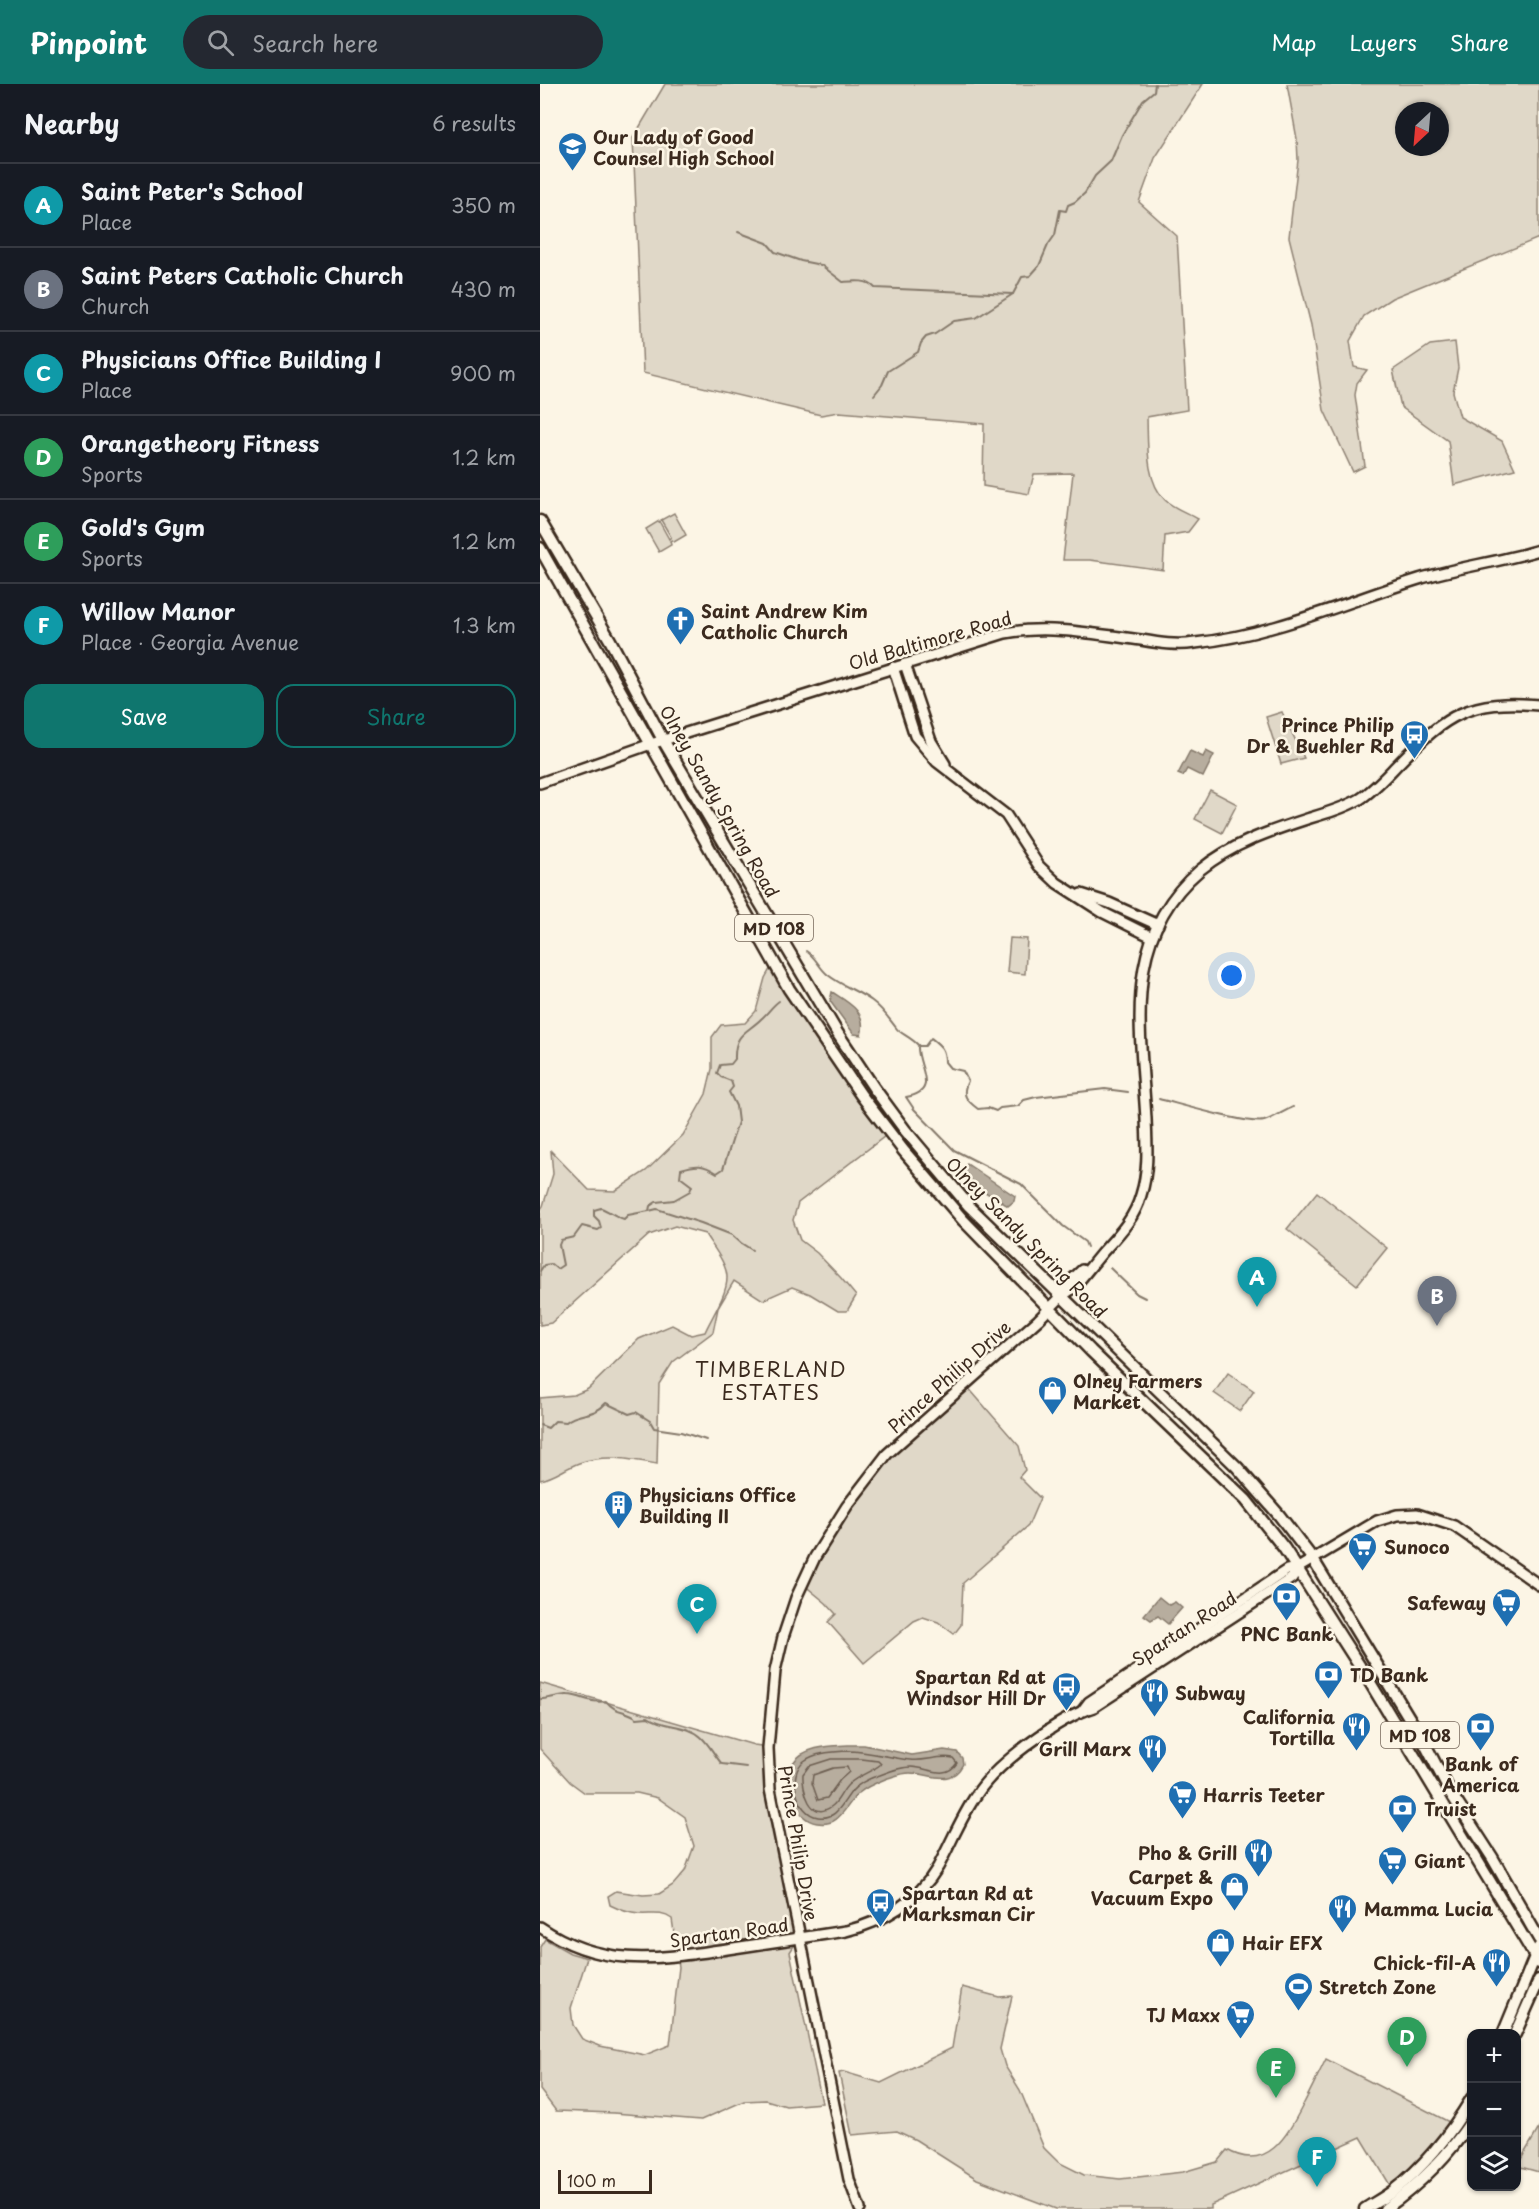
<!DOCTYPE html>
<meta charset="utf-8">
<style>
body{margin:0;font-family:"Playpen Sans",sans-serif;background:#242831;color:#f1f3f6}
.controls{position:absolute;right:18px;bottom:18px;display:grid;overflow:hidden;border-radius:12px;box-shadow:0 2px 4px #0004}
.controls button{width:54px;height:54px;display:grid;place-items:center;padding:0;border:0;border-bottom:2px solid #363941;background:#171b24;color:#f1f3f6;font:30px sans-serif}
.compass{position:absolute;left:855px;top:18px;width:54px;height:54px;border-radius:50%;background:#171b24;box-shadow:0 2px 4px #0004;rotate:206deg}
.scale{position:absolute;left:18px;bottom:15px;width:94px;box-sizing:border-box;padding-left:6px;border:3px solid #3b2a1e;border-top:0;font-size:16px;line-height:21px;white-space:nowrap;color:#3b2a1e;-webkit-text-stroke:4px #fcf5e5;paint-order:stroke}
.you{position:absolute;left:692px;top:892px;width:21px;height:21px;margin:-15px;border:4px solid #fff;border-radius:50%;background:#1a73e8;box-shadow:0 0 0 9px #1a73e833}
.badge{display:grid;place-items:center;width:39px;height:39px;border-radius:50%;background:#0f766e;color:#fff;font-size:20px;font-weight:700}
.pin{position:absolute;translate:-50% -50px;filter:drop-shadow(0 2px 3px #0008)}
.pin::after{content:'';position:absolute;top:32px;width:21px;height:18px;background:inherit;clip-path:polygon(0 0,100% 0,50% 100%)}
.list{margin:0;padding:0;list-style:none}
h2{display:flex;justify-content:space-between;align-items:center;height:78px;margin:0;padding:0 24px;font-size:26px}
h2 small{font-size:20px;font-weight:400;color:#9ea1a6}
.list li{display:grid;grid-template-columns:39px 1fr auto;gap:18px;align-items:center;box-sizing:border-box;height:84px;padding:0 24px;border-top:2px solid #363941}
.list b{display:block;font-size:22px;white-space:nowrap}
.list p{margin:0;font-size:20px;white-space:nowrap;color:#9ea1a6}
.list em{font-size:20px;font-style:normal;color:#9ea1a6}
.actions{display:flex;gap:12px;padding:18px 24px}
.actions a{flex:1;padding:14px 0;border:2px solid #0f766e;border-radius:18px;text-align:center;font-size:21px;color:#0f766e}
.actions .main{background:#0f766e;color:#fff}
.icon{flex:none;width:33px;height:33px;fill:none;stroke:currentColor;stroke-width:2;stroke-linecap:round;stroke-linejoin:round}
.map{position:relative;flex:none;width:999px;height:2125px;overflow:hidden}
header{display:flex;align-items:center;gap:36px;box-sizing:border-box;height:84px;padding:0 30px;background:#0f766e;color:#fff}
header strong{font-size:28px}
nav{display:flex;gap:33px;margin-inline-start:auto;font-size:21px}
.search{width:420px;height:54px;background:#242831;display:flex;align-items:center;gap:15px;box-sizing:border-box;padding:0 21px;border-radius:33px;color:#9ea1a6;font-size:22px}
main{display:flex}
aside{flex:1;background:#171b24}
.map>svg:first-child{display:block}
.green{fill:#e0d8c8;stroke:#8e8173;stroke-width:1.5;fill-rule:evenodd}
.water{fill:#b7ad9e;stroke:#85796b;stroke-width:1.5}
.lines{fill:none;stroke-linecap:round;stroke-linejoin:round}
.shore{stroke:#6d5e51;stroke-width:1.5}
.stream{stroke:#85796b;stroke-width:2}
.secondary-casing{stroke:#3b2a1e;stroke-width:14}
.primary-casing{stroke:#3b2a1e;stroke-width:15}
.secondary{stroke:#fcf5e5;stroke-width:9}
.primary{stroke:#fcf5e5;stroke-width:10}
.labels{text-anchor:middle;dominant-baseline:central;stroke-width:5;stroke-linejoin:round;paint-order:stroke}
.shield{fill:#fcf5e5;stroke:#75675a;stroke-width:1.5}
.shield-label{font-size:16px;font-weight:bold;fill:#3b2a1e}
.poi-label{font-size:18px;font-weight:bold;fill:#3b2a1e;stroke:#fcf5e5;text-anchor:start}
.street-label{font-size:18px;fill:#3b2a1e;stroke:#fcf5e5}
.neighbourhood-label{font-size:20px;letter-spacing:1.5px;fill:#3b2a1e;stroke:#fcf5e5}
</style>
<header>
<strong>Pinpoint</strong>
<div class="search"><svg class="icon" aria-label="search" viewBox="0 0 24 24"><circle cx="10" cy="10" r="6"/><path d="M15 15l6 6"/></svg>Search here</div>
<nav><a>Map</a><a>Layers</a><a>Share</a></nav>
</header>
<main>
<aside>
<h2>Nearby<small>6 results</small></h2>
<ul class="list">
<li><span class="badge" style="background:#0f9aa8">A</span><div><b>Saint Peter's School</b><p>Place</p></div><em>350 m</em></li>
<li><span class="badge" style="background:#6b7280">B</span><div><b>Saint Peters Catholic Church</b><p>Church</p></div><em>430 m</em></li>
<li><span class="badge" style="background:#0f9aa8">C</span><div><b>Physicians Office Building I</b><p>Place</p></div><em>900 m</em></li>
<li><span class="badge" style="background:#2e9e5b">D</span><div><b>Orangetheory Fitness</b><p>Sports</p></div><em>1.2 km</em></li>
<li><span class="badge" style="background:#2e9e5b">E</span><div><b>Gold's Gym</b><p>Sports</p></div><em>1.2 km</em></li>
<li><span class="badge" style="background:#0f9aa8">F</span><div><b>Willow Manor</b><p>Place · Georgia Avenue</p></div><em>1.3 km</em></li>
</ul>
<div class="actions"><a class="main">Save</a><a>Share</a></div>
</aside>
<div class="map">
<svg width="999" height="2125" viewBox="0 0 999 2125">
<rect width="100%" height="100%" fill="#fcf5e5"/>
<filter id="ink" filterUnits="userSpaceOnUse"><feTurbulence type="fractalNoise" baseFrequency=".0167" numOctaves="2"/><feDisplacementMap in="SourceGraphic" scale="12" xChannelSelector="R" yChannelSelector="G"/><feConvolveMatrix kernelMatrix="1 2 1 2 8 2 1 2 1" color-interpolation-filters="sRGB"/></filter>
<g filter="url(#ink)">
<g class="green">
<path d="M125,0H663L615,74L599,118L637,152L647,326L607,333C608,358 605,397 625,416C633,424 648,429 658,435L648,448L625,452L623,486L550,476H523L533,389L494,390L489,410L443,402L444,340L299,328L281,331L103,289L93,54Z"/>
<path d="M747,0H999V154L852,214L824,232L810,257L814,283L827,286L817,299L815,311L825,382L813,388L784,326L771,241L749,153L758,76L757,55ZM864,27H900V63H864Z"/>
<path d="M915,258L918,284L913,308L920,333L962,357L975,385L914,401L908,357L861,323L853,286L890,261Z"/>
<path d="M134,429L146,451L134,458L132,456L130,457L131,461L119,468L106,445L119,437L129,455L131,453L121,436Z"/>
<path d="M742,628L764,674L741,680L726,633Z"/>
<path d="M670,706L697,720L682,749L655,735Z"/>
<path d="M470,854L487,855L485,890L467,888Z"/>
<path d="M234,878L349,1049L258,1119L253,1136L260,1156L277,1169L301,1194L316,1212L307,1227H298L270,1210L252,1203L223,1216L194,1197L178,1224L173,1248L133,1278L119,1300L117,1380C90,1375 65,1370 39,1379C25,1384 14,1394 0,1396V1314L34,1311L48,1305L99,1255L132,1241L151,1251L165,1248C172,1232 187,1211 187,1194C187,1179 172,1162 165,1150L135,1142L109,1151L11,1239L0,1241V1126L3,1122L13,1090L11,1067L49,1106L75,1107L106,1087L143,1051L166,1010L172,985V953L181,941L205,939L216,927L225,894Z"/>
<path d="M777,1108L847,1164L817,1201L747,1145Z"/>
<path d="M688,1289L714,1307L700,1327L674,1309Z"/>
<path d="M425,1300L479,1362L485,1386L479,1393L500,1414L488,1442L423,1499L421,1541L414,1550L398,1538L383,1533L374,1537L324,1579L288,1538L296,1530L286,1519L263,1500L324,1398Z"/>
<path d="M0,1599L214,1661L228,1663L259,1854L250,1868L282,2019L246,2022L226,2016L204,2017L161,2036L74,2029L16,2027L0,2006V1863L5,1855L30,1869L47,1874L31,1924L33,1941L42,1955L60,1962L105,1971L130,1961L139,1883L132,1835C121,1827 111,1831 99,1830C88,1829 80,1826 70,1821L68,1812L76,1807L103,1811L119,1810L133,1801L145,1787L154,1762L145,1733L118,1714L97,1709H45L30,1698L0,1665Z"/>
<path d="M422,1903L459,1913L472,1912L460,1965L465,1982L480,2006L504,2064L518,2078L544,2091L580,2095L643,2088L677,2078L687,2066C727,2089 747,2052 763,2021C771,2006 778,1991 786,1975L915,2041L853,2106L821,2053L671,2121V2125H516L437,2095L376,2056L357,2047L312,2051L299,1989L304,1988L341,1999L412,1964Z"/>
<path d="M999,2044V2088L977,2082Z"/>
</g>
<g class="water">
<path d="M650,667L663,673L666,667L674,671L663,693L647,685L643,692L638,690Z"/>
<path d="M292,908C309,919 328,928 321,951L314,950L290,917Z"/>
<path d="M427,1080L475,1112L474,1117L468,1122C452,1112 432,1102 422,1086Z"/>
<path d="M619,1513L629,1521L635,1518L642,1524L628,1540L618,1532L611,1536L604,1531Z"/>
<path d="M308,1661H324L372,1671L404,1666L417,1668L422,1674L423,1680C411,1704 389,1689 370,1689C362,1689 355,1692 348,1694C338,1698 327,1702 319,1709C305,1721 301,1743 277,1739C254,1736 241,1698 253,1679C264,1662 291,1662 308,1661Z"/>
</g>
<g class="lines">
<g class="shore">
<path d="M308,1667C330,1667 349,1674 370,1676C385,1678 398,1671 413,1674L417,1679C405,1697 388,1683 371,1683C360,1683 350,1687 340,1691C330,1694 319,1699 312,1707C302,1719 297,1736 278,1733C256,1730 247,1690 264,1677C276,1668 294,1668 308,1667Z"/>
<path d="M291,1675H322L338,1677L341,1680C332,1688 318,1691 309,1700C302,1706 299,1717 292,1722C270,1739 262,1705 263,1690L269,1682Z"/>
<path d="M307,1683L309,1688L300,1696L287,1714L278,1716L272,1699L273,1691L293,1684Z"/>
</g>
<g class="stream">
<path d="M198,148L227,159L235,168L261,177L281,181L303,198C314,197 327,195 335,204L473,210L482,193L490,192L499,182L508,161L515,151L520,126L526,127L528,121L535,118L545,109L555,92L571,77L582,51L603,16L614,7L615,0"/>
<path d="M334,311L342,301L348,287L378,268L381,259L386,253L395,250L414,237L436,234L473,210"/>
<path d="M266,867C276,873 279,884 288,891C302,902 318,907 332,917C343,925 349,935 357,945C361,950 371,953 379,962H385L391,954C401,962 405,965 405,978L410,984L423,987L428,997C421,1011 426,1016 438,1025L448,1024L456,1027L460,1024L478,1022L484,1016L496,1013L565,1005L588,1008"/>
<path d="M378,963C377,982 401,1008 366,1013L374,1025L414,1066L481,1100L523,1142L545,1158L547,1163"/>
<path d="M619,1015C639,1020 709,1041 724,1037C734,1034 744,1027 753,1023"/>
<path d="M109,1127L117,1125L161,1139L192,1151L201,1159L212,1166"/>
<path d="M570,1184L597,1210L605,1214"/>
<path d="M0,1187L4,1181L11,1180L17,1185L23,1181L19,1161L21,1156L34,1153L42,1142L58,1146L61,1144L59,1137L54,1132V1126L61,1124C69,1127 75,1132 84,1135L88,1131L109,1127L110,1122L116,1118L134,1116L150,1107L152,1102L140,1093L141,1085C157,1080 163,1080 177,1089L183,1085L198,1038L196,1022L189,1008L193,1003L191,997L181,993L177,989L180,981L191,980L195,975C194,949 207,949 221,935C228,929 232,922 239,917"/>
<path d="M0,1341L8,1344L15,1337L26,1338C39,1327 53,1334 66,1319L89,1330L96,1328L110,1337L114,1344L141,1348L166,1356"/>
<path d="M0,1615C10,1615 22,1610 28,1611C42,1612 52,1620 66,1617C75,1629 87,1626 97,1634L108,1633C124,1644 147,1640 161,1653C169,1660 175,1672 182,1680L206,1683"/>
</g>
<defs>
<g id="secondary">
<path d="M365,580L391,657L405,680"/>
<path d="M353,583L375,652L397,678L466,731L499,782L517,799L562,828L612,853"/>
<path d="M0,699L111,660L465,549C510,541 555,550 601,556C619,559 637,562 655,559C733,551 805,518 879,495C918,483 960,478 999,466"/>
<path d="M541,810L569,819L618,841"/>
<path d="M522,1212L523,1204L542,1186"/>
<path d="M543,1626L549,1618L747,1486L758,1484L837,1437L857,1431L877,1430L914,1442L999,1501"/>
<path d="M0,1843C62,1885 118,1875 187,1865C227,1859 266,1853 306,1847C343,1838 378,1817 398,1783C411,1759 421,1733 437,1710C457,1679 519,1634 554,1623L752,1494L758,1484"/>
<path d="M320,2125L309,2095L230,1705L228,1664L235,1587L243,1553L256,1514L275,1473L307,1422L347,1370L498,1236L522,1212L532,1205C542,1194 551,1182 561,1170C577,1152 594,1136 601,1111C609,1086 607,1061 606,1035C601,945 581,853 660,786C693,759 730,747 770,734C787,729 804,724 820,715C835,705 847,691 860,678C907,630 930,615 999,621"/>
</g>
<g id="primary">
<path d="M0,437L70,556L123,656L298,950L334,1004L365,1046L429,1122L697,1383L739,1431L772,1474L885,1660L910,1708L952,1773L999,1855"/>
<path d="M0,464L249,905L321,1011L363,1066L423,1136L551,1267L706,1416L744,1464L831,1600L999,1879"/>
<path d="M963,1950L999,1863"/>
<path d="M975,1950L999,1896"/>
<path d="M825,2125C834,2119 844,2114 853,2107C885,2082 911,2049 932,2014"/>
<path d="M845,2125C879,2101 909,2071 932,2036"/>
</g>
</defs>
<use href="#secondary" class="secondary-casing"/>
<use href="#primary" class="primary-casing"/>
<use href="#secondary" class="secondary"/>
<use href="#primary" class="primary"/>
</g>
</g>
<defs>
<symbol id="school-pin" viewBox="-11 -11 22 30"><path d="M0 17L-7.5 6A9.5 9.5 0 1 1 7.5 6Z" fill="#1f6fb2" stroke="#fcf5e5"/><path d="M0-5L7-2L0 1L-7-2ZM-4 1L0 2.5L4 1V4Q0 6-4 4Z" fill="#fff"/></symbol>
<symbol id="church-pin" viewBox="-11 -11 22 30"><path d="M0 17L-7.5 6A9.5 9.5 0 1 1 7.5 6Z" fill="#1f6fb2" stroke="#fcf5e5"/><path d="M-1.2-6h2.4v3.5h3.3v2.4h-3.3V6h-2.4V-.1h-3.3v-2.4h3.3Z" fill="#fff"/></symbol>
<symbol id="bus-pin" viewBox="-11 -11 22 30"><path d="M0 17L-7.5 6A9.5 9.5 0 1 1 7.5 6Z" fill="#1f6fb2" stroke="#fcf5e5"/><path d="M-5-6H5V4H4V6H2V4H-2V6H-4V4H-5ZM-3.5-4V0h7V-4ZM-3.5 1.2v1.5H-2V1.2ZM2 1.2v1.5H3.5V1.2Z" fill="#fff"/></symbol>
<symbol id="shop-pin" viewBox="-11 -11 22 30"><path d="M0 17L-7.5 6A9.5 9.5 0 1 1 7.5 6Z" fill="#1f6fb2" stroke="#fcf5e5"/><path d="M-5-2.5h2.3a2.7 3.5 0 0 1 5.4 0H5L5.5 6h-11ZM-1.5-2.5h3a1.5 2.3 0 0 0-3 0Z" fill="#fff"/></symbol>
<symbol id="building-pin" viewBox="-11 -11 22 30"><path d="M0 17L-7.5 6A9.5 9.5 0 1 1 7.5 6Z" fill="#1f6fb2" stroke="#fcf5e5"/><path d="M-4-6H4V6H1V3H-1V6H-4ZM-2.5-4.3h1.7v1.8h-1.7ZM.8-4.3h1.7v1.8H.8ZM-2.5-1h1.7V.8h-1.7ZM.8-1h1.7V.8H.8Z" fill="#fff"/></symbol>
<symbol id="supermarket-pin" viewBox="-11 -11 22 30"><path d="M0 17L-7.5 6A9.5 9.5 0 1 1 7.5 6Z" fill="#1f6fb2" stroke="#fcf5e5"/><path d="M-6-5.5h2.5l.6 2H6L4.5 2H-2.5L-4.4-4H-6ZM-1.5 3.2a1.3 1.3 0 1 0 .1 0ZM3 3.2a1.3 1.3 0 1 0 .1 0Z" fill="#fff"/></symbol>
<symbol id="bank-pin" viewBox="-11 -11 22 30"><path d="M0 17L-7.5 6A9.5 9.5 0 1 1 7.5 6Z" fill="#1f6fb2" stroke="#fcf5e5"/><path d="M-6-4H6V4H-6ZM0-2.3a2.3 2.3 0 1 0 0 4.6a2.3 2.3 0 1 0 0-4.6Z" fill="#fff"/></symbol>
<symbol id="restaurant-pin" viewBox="-11 -11 22 30"><path d="M0 17L-7.5 6A9.5 9.5 0 1 1 7.5 6Z" fill="#1f6fb2" stroke="#fcf5e5"/><path d="M-5-6h1v4h1v-4h1v4h1v-4h1v5L-1.5 .5V6h-2V.5L-5-1ZM5-6V6H3V1.5H1.5Q1.5-4 5-6Z" fill="#fff"/></symbol>
<symbol id="stadium-pin" viewBox="-11 -11 22 30"><path d="M0 17L-7.5 6A9.5 9.5 0 1 1 7.5 6Z" fill="#1f6fb2" stroke="#fcf5e5"/><path d="M0-5a6.5 5 0 1 0 0 10a6.5 5 0 1 0 0-10ZM-3.5-1.8h7v3.6h-7Z" fill="#fff"/></symbol>
</defs>
<g fill-rule="evenodd">
<use href="#school-pin" x="16" y="46" width="33" height="45"/>
<use href="#church-pin" x="124" y="520" width="33" height="45"/>
<use href="#bus-pin" x="858" y="634" width="33" height="45"/>
<use href="#shop-pin" x="496" y="1290" width="33" height="45"/>
<use href="#building-pin" x="62" y="1404" width="33" height="45"/>
<use href="#supermarket-pin" x="806" y="1446" width="33" height="45"/>
<use href="#bank-pin" x="730" y="1496" width="33" height="45"/>
<use href="#supermarket-pin" x="950" y="1502" width="33" height="45"/>
<use href="#bank-pin" x="772" y="1574" width="33" height="45"/>
<use href="#bus-pin" x="510" y="1586" width="33" height="45"/>
<use href="#restaurant-pin" x="598" y="1592" width="33" height="45"/>
<use href="#restaurant-pin" x="800" y="1626" width="33" height="45"/>
<use href="#bank-pin" x="924" y="1626" width="33" height="45"/>
<use href="#restaurant-pin" x="596" y="1648" width="33" height="45"/>
<use href="#supermarket-pin" x="626" y="1694" width="33" height="45"/>
<use href="#bank-pin" x="846" y="1708" width="33" height="45"/>
<use href="#restaurant-pin" x="702" y="1752" width="33" height="45"/>
<use href="#supermarket-pin" x="836" y="1760" width="33" height="45"/>
<use href="#shop-pin" x="678" y="1786" width="33" height="45"/>
<use href="#bus-pin" x="324" y="1802" width="33" height="45"/>
<use href="#restaurant-pin" x="786" y="1808" width="33" height="45"/>
<use href="#shop-pin" x="664" y="1842" width="33" height="45"/>
<use href="#restaurant-pin" x="940" y="1862" width="33" height="45"/>
<use href="#stadium-pin" x="742" y="1886" width="33" height="45"/>
<use href="#supermarket-pin" x="684" y="1914" width="33" height="45"/>
</g>
<g class="labels">
<g class="shield">
<rect x="195" y="831" width="78" height="26" rx="4.5"/>
<rect x="841" y="1638" width="78" height="26" rx="4.5"/>
</g>
<g class="shield-label">
<text x="234" y="844">MD 108</text>
<text x="880" y="1651">MD 108</text>
</g>
<g class="poi-label">
<text x="53" y="52">Our Lady of Good<tspan x="53" dy="21">Counsel High School</tspan></text>
<text x="161" y="526">Saint Andrew Kim<tspan x="161" dy="21">Catholic Church</tspan></text>
<text x="854" y="640" text-anchor="end">Prince Philip<tspan x="854" dy="21">Dr &amp; Buehler Rd</tspan></text>
<text x="533" y="1296">Olney Farmers<tspan x="533" dy="21">Market</tspan></text>
<text x="99" y="1410">Physicians Office<tspan x="99" dy="21">Building II</tspan></text>
<text x="844" y="1462">Sunoco</text>
<text x="946" y="1518" text-anchor="end">Safeway</text>
<text x="747" y="1549" text-anchor="middle">PNC Bank</text>
<text x="810" y="1590">TD Bank</text>
<text x="506" y="1592" text-anchor="end">Spartan Rd at<tspan x="506" dy="21">Windsor Hill Dr</tspan></text>
<text x="635" y="1608">Subway</text>
<text x="795" y="1632" text-anchor="end">California<tspan x="795" dy="21">Tortilla</tspan></text>
<text x="591" y="1664" text-anchor="end">Grill Marx</text>
<text x="941" y="1679" text-anchor="middle">Bank of<tspan x="941" dy="21">America</tspan></text>
<text x="663" y="1710">Harris Teeter</text>
<text x="884" y="1724">Truist</text>
<text x="697" y="1768" text-anchor="end">Pho &amp; Grill</text>
<text x="874" y="1776">Giant</text>
<text x="673" y="1792" text-anchor="end">Carpet &amp;<tspan x="673" dy="21">Vacuum Expo</tspan></text>
<text x="362" y="1808">Spartan Rd at<tspan x="362" dy="21">Marksman Cir</tspan></text>
<text x="824" y="1824">Mamma Lucia</text>
<text x="702" y="1858">Hair EFX</text>
<text x="936" y="1878" text-anchor="end">Chick-fil-A</text>
<text x="779" y="1902">Stretch Zone</text>
<text x="680" y="1930" text-anchor="end">TJ Maxx</text>
</g>
<g class="street-label">
<text transform="translate(390 556) rotate(-16)">Old Baltimore Road</text>
<text transform="translate(180 717) rotate(60)">Olney Sandy Spring Road</text>
<text transform="translate(487 1153) rotate(45)">Olney Sandy Spring Road</text>
<text transform="translate(409 1292) rotate(-42)">Prince Philip Drive</text>
<text transform="translate(644 1544) rotate(-33)">Spartan Road</text>
<text transform="translate(259 1759) rotate(80)">Prince Philip Drive</text>
<text transform="translate(189 1848) rotate(-8)">Spartan Road</text>
</g>
<g class="neighbourhood-label">
<text x="231" y="1285">TIMBERLAND<tspan x="231" dy="23">ESTATES</tspan></text>
</g>
</g>
</svg>
<div class="controls">
<button>+</button>
<button>−</button>
<button><svg class="icon" aria-label="layers" viewBox="0 0 24 24"><path d="M12 4l9 5-9 5-9-5zM3 14l9 5 9-5"/></svg></button>
</div>
<svg class="compass" viewBox="-18 -18 36 36"><path d="M0-13l5 13h-10z" fill="#e53935"/><path d="M0 13l5-13h-10z" fill="#9ea1a6"/></svg>
<div class="scale">100 m</div>
<div class="you"></div>
<div class="pin badge" style="left:717px;top:1223px;background:#0f9aa8">A</div>
<div class="pin badge" style="left:897px;top:1242px;background:#6b7280">B</div>
<div class="pin badge" style="left:157px;top:1550px;background:#0f9aa8">C</div>
<div class="pin badge" style="left:867px;top:1983px;background:#2e9e5b">D</div>
<div class="pin badge" style="left:736px;top:2014px;background:#2e9e5b">E</div>
<div class="pin badge" style="left:777px;top:2103px;background:#0f9aa8">F</div>
</div>
</main>
